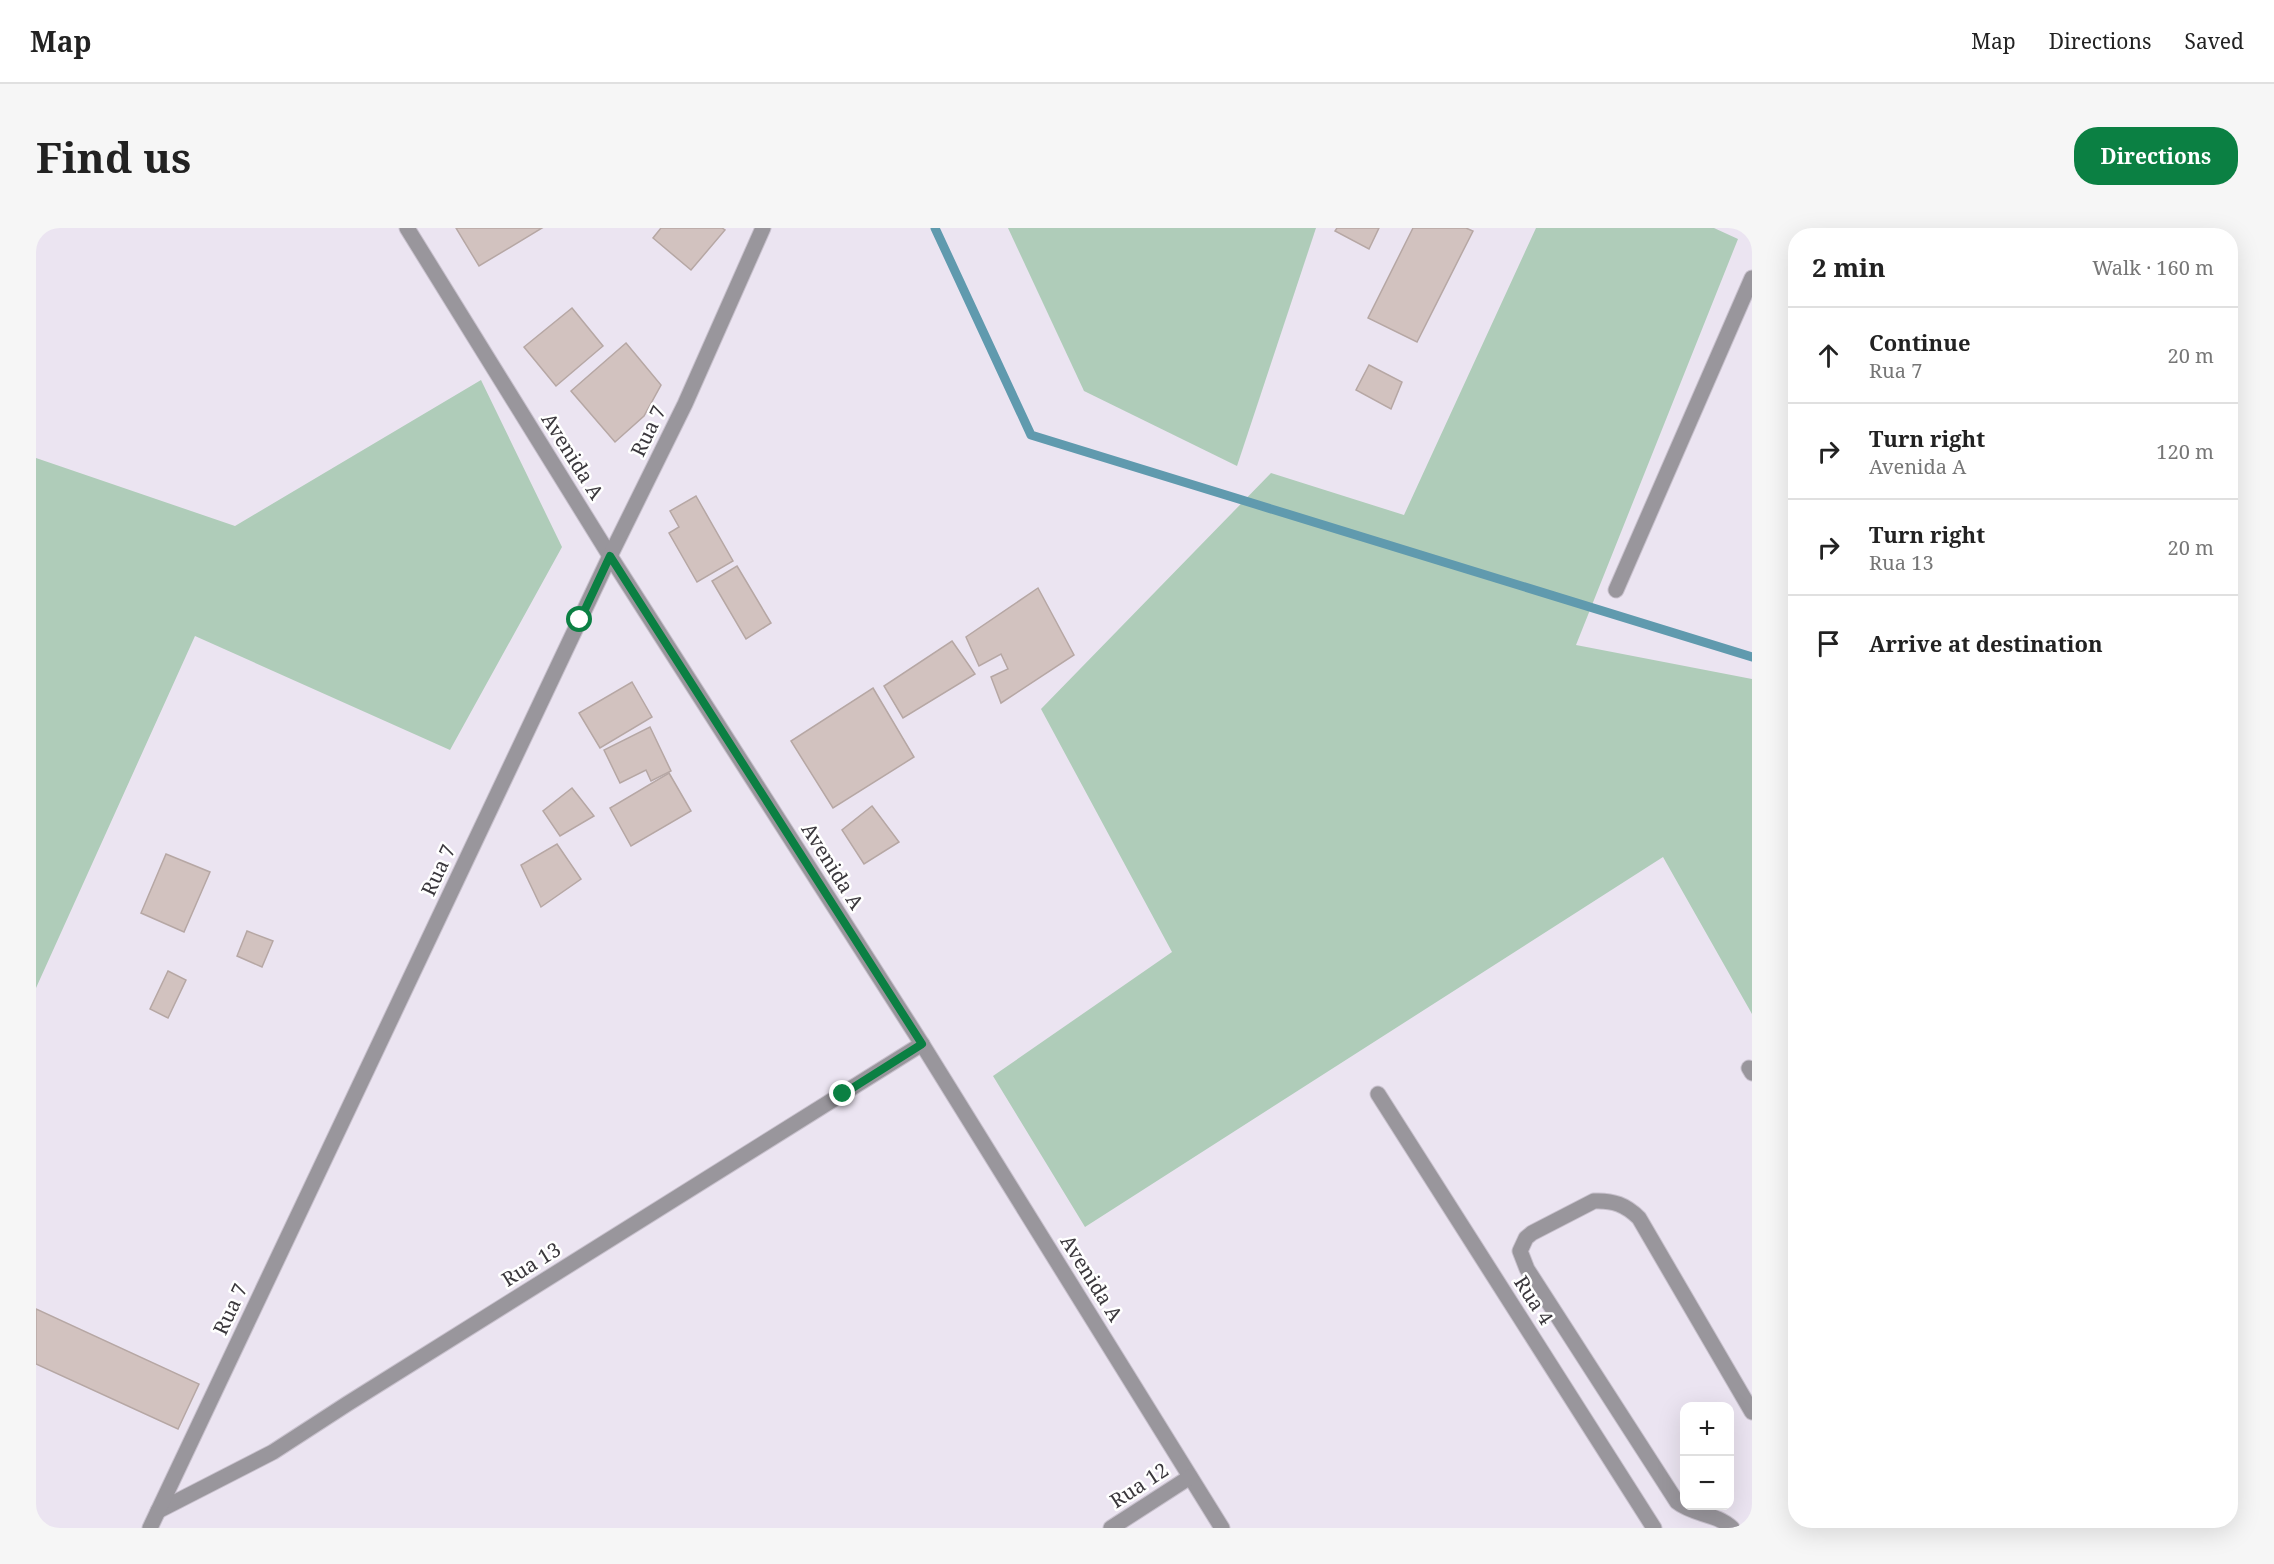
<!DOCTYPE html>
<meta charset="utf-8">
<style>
body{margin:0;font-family:"Noto Serif",serif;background:#f6f6f6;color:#222}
.controls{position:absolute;right:18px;bottom:18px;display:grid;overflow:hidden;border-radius:12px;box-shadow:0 6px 24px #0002}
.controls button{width:54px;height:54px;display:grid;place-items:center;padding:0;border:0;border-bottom:2px solid #e0e0e0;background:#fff;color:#222;font:30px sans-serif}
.stop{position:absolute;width:18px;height:18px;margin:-14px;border:4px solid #0b8043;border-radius:50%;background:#fff}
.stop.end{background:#0b8043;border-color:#fff;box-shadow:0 2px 6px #0008}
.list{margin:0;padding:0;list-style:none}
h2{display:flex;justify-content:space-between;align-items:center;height:78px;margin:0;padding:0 24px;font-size:26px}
h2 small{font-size:20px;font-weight:400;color:#767676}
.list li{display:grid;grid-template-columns:39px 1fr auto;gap:18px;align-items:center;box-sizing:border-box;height:96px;padding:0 24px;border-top:2px solid #e0e0e0}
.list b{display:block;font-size:22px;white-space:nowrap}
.list p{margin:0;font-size:20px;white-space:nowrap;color:#767676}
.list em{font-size:20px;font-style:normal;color:#767676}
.icon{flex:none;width:33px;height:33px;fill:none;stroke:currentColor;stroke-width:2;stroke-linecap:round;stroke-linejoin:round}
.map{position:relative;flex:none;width:1716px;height:1300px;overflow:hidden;border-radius:24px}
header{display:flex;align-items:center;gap:36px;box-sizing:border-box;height:84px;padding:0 30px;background:#fff;border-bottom:2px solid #e0e0e0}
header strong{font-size:28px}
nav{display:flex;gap:33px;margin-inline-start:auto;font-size:21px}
.intro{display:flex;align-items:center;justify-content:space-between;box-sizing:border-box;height:144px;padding:0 36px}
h1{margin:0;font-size:42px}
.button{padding:15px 27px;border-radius:24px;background:#0b8043;color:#fff;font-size:21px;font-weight:700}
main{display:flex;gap:36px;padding:0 36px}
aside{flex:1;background:#fff;border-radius:24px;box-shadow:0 6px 24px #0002}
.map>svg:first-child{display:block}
.green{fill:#afccb9}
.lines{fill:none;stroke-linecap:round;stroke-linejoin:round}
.stream{stroke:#609aae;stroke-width:9}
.building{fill:#d2c2bf;stroke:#b6a7a4;stroke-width:1.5}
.minor-casing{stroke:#c8c1cd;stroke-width:17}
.minor{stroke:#99969c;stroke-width:15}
.route{stroke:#0b8043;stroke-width:8}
.labels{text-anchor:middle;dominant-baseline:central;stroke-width:5;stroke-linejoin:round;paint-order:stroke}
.street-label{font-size:20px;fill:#3a373c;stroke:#fff}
</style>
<header>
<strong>Map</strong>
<nav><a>Map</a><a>Directions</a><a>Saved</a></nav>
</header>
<div class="intro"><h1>Find us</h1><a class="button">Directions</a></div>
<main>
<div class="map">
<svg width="1716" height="1300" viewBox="0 0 1716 1300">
<rect width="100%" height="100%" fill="#ebe4f1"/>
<g class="green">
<path d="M972,0H1280L1201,238L1048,163Z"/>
<path d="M1500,0H1678L1702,11L1540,417L1716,451V786L1627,629L1049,999L957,848L1136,724L1005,481L1235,245L1368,287Z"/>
<path d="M445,152L526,319L414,522L159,408L0,760V230L199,298Z"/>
</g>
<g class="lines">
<path class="stream" d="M899,0L995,207L1716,429"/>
</g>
<g class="building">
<path d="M420,0H506L443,38Z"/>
<path d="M625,0H686L689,2L655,42L617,10Z"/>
<path d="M1301,0H1343L1333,21L1299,3Z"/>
<path d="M1377,0H1430L1437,3L1381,114L1332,90Z"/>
<path d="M536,80L567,118L520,158L488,119Z"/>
<path d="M590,115L625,157L608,188L579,214L535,163Z"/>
<path d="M1333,137L1366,154L1355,181L1320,162Z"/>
<path d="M660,268L697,333L661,354L633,305L643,299L634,283Z"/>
<path d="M701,338L735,395L710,411L676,353Z"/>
<path d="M1002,360L1038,427L965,475L955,449L972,441L965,426L943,438L930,409Z"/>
<path d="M916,413L939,446L867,490L848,458Z"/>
<path d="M596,454L616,489L564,520L543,485Z"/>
<path d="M837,460L878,529L797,580L755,513Z"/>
<path d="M614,499L635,543L615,553L610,542L584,555L568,522Z"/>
<path d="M633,545L655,583L595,618L574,580Z"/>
<path d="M536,560L558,588L524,608L507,583Z"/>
<path d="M836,578L863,614L828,636L806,602Z"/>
<path d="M521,616L545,651L505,679L485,637Z"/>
<path d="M130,626L174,644L148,704L105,685Z"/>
<path d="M211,703L237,713L226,739L201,728Z"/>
<path d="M132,743L150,752L132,790L114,781Z"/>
<path d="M0,1081L163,1156L142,1201L0,1136Z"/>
</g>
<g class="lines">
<defs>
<g id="minor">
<path d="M371,0L574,328L886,816L1186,1300"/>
<path d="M1580,362L1716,50"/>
<path d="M1713,840L1716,845"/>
<path d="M1342,866L1618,1300"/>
<path d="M122,1283L237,1224L311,1176L886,816"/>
<path d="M114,1300L574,328L649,176L727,0"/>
<path d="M1075,1300L1154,1249"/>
<path d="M1696,1300C1680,1285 1657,1287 1641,1274L1491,1041L1484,1023L1490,1010L1496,1005L1558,973C1577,972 1590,977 1603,990L1716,1184"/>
</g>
</defs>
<use href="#minor" class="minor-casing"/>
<use href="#minor" class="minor"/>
</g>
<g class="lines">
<path class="route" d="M544,392L574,328L886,816L807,866"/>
</g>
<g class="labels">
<g class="street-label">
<text transform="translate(612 203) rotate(-64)">Rua 7</text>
<text transform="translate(537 228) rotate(58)">Avenida A</text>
<text transform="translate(797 638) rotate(58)">Avenida A</text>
<text transform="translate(402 642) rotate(-65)">Rua 7</text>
<text transform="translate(495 1036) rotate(-32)">Rua 13</text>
<text transform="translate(1056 1050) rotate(58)">Avenida A</text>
<text transform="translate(1498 1072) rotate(57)">Rua 4</text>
<text transform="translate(194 1081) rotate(-65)">Rua 7</text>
<text transform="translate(1103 1257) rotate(-33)">Rua 12</text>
</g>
</g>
</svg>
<div class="controls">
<button>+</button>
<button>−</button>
</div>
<div class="stop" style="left:544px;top:392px"></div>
<div class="stop end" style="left:807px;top:866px"></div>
</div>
<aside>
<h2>2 min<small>Walk · 160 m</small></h2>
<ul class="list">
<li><svg class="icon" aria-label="ahead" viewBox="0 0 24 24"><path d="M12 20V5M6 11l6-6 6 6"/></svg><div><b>Continue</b><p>Rua 7</p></div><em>20 m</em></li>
<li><svg class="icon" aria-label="right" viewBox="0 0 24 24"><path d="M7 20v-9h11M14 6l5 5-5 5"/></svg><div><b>Turn right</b><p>Avenida A</p></div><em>120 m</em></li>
<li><svg class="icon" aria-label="right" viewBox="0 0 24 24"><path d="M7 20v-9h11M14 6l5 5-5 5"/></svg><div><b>Turn right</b><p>Rua 13</p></div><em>20 m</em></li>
<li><svg class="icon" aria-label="arrive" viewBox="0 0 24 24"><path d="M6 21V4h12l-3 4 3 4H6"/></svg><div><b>Arrive at destination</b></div></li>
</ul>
</aside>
</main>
